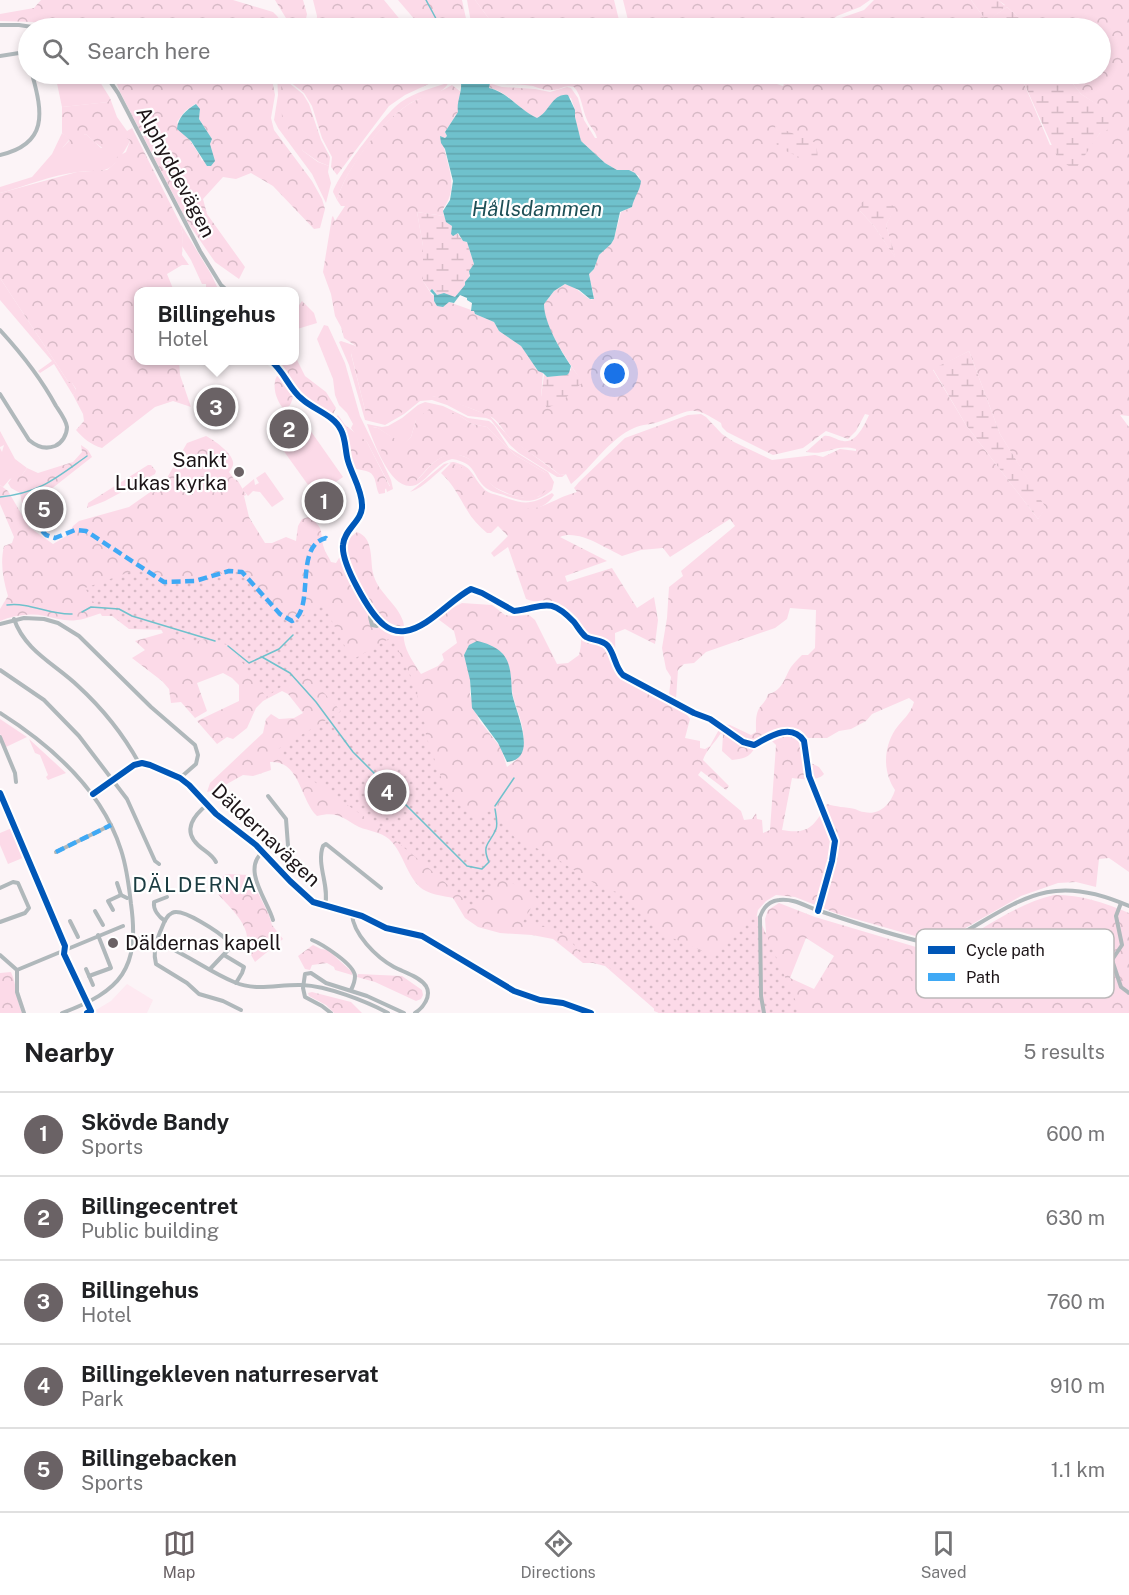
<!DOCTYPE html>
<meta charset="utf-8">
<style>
body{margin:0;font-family:"Public Sans",sans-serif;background:#f2f2f2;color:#202124}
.you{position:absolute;left:615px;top:374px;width:21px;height:21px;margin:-15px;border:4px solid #fff;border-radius:50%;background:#1a73e8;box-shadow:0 0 0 9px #1a73e833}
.badge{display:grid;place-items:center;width:39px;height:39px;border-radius:50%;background:#6a6265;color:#fff;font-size:20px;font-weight:700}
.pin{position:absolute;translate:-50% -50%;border:3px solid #fff;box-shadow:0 2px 6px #0006}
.popup{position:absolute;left:134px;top:287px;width:165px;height:78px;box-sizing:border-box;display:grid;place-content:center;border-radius:12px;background:#fff;filter:drop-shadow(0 2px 4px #0005);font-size:20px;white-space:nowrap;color:#757577}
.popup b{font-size:22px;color:#202124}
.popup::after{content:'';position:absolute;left:50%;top:100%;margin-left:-12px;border:12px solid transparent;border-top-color:#fff}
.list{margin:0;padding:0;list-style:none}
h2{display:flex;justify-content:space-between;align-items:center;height:78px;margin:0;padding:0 24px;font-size:26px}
h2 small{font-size:20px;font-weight:400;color:#757577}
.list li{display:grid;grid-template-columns:39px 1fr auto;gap:18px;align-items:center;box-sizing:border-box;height:84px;padding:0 24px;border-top:2px solid #e0e0e0}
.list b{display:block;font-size:22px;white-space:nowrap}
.list p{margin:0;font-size:20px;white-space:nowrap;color:#757577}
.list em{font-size:20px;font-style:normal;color:#757577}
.icon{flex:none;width:33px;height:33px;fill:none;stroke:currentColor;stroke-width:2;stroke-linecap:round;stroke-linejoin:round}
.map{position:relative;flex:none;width:1129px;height:1013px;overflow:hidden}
.search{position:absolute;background:#fff;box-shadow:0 3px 9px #0003;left:18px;right:18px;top:18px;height:66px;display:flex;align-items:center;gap:15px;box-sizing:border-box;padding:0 21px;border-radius:33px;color:#757577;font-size:22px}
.sheet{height:498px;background:#fff}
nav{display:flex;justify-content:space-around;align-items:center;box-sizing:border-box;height:84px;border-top:2px solid #e0e0e0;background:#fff;font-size:16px;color:#757577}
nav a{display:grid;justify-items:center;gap:3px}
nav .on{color:#6a6265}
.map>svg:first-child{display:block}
.built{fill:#fee9f1}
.grass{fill:#fcdae8;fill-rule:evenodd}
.forest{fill:url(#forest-crowns);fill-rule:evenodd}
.wetland{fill:url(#wetland-marsh)}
.park{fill:url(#park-dots)}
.water{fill:url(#water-rules)}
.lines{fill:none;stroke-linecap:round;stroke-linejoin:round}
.stream{stroke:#6fc1cc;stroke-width:1.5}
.minor{stroke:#b0b8bb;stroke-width:4}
.quiet{stroke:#3fa9f5;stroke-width:4.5;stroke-dasharray:9 4.5;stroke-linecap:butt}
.cycleway-casing{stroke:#fff;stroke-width:10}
.cycleway{stroke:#0057b8;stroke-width:6}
.poi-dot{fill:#6a6265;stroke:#fff;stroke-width:2}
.labels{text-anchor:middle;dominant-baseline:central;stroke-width:4.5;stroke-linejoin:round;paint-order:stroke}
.street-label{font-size:20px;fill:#1c1417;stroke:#fff}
.poi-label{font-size:20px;fill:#1c1417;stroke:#fff;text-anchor:end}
.water-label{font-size:21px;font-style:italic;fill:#1e5057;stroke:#fff}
.neighbourhood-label{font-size:21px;letter-spacing:1.5px;fill:#1b3c41;stroke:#fff}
.key{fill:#fff;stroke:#bbb8b9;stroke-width:1.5}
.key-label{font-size:16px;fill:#1c1417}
</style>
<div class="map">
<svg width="1129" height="1013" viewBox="0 0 1129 1013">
<defs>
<pattern id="forest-crowns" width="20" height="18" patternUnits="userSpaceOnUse" patternTransform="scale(1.5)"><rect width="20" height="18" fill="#fcdae8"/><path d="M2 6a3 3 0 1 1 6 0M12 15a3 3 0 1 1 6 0" fill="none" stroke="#d7bac6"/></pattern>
<pattern id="wetland-marsh" width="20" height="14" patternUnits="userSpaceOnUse" patternTransform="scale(1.5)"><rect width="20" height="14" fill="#fcdae8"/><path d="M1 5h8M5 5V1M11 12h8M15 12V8" fill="none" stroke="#d7bac6"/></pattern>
<pattern id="park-dots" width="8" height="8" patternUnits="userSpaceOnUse" patternTransform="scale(1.5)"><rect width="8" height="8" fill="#fcdae8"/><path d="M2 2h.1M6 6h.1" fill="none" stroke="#d7bac6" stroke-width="1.8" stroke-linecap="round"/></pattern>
<pattern id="water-rules" width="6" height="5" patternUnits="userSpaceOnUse" patternTransform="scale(1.5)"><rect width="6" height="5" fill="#6fc1cc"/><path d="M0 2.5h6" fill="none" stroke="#60a5ae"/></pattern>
</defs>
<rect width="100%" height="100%" fill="#fcf4f7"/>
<path class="built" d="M127,984L153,1000L147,1013H97L96,1010L111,1001Z"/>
<g class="grass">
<path d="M467,0H475L493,24L490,28H472Z"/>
<path d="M55,74H95L110,98L109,102L62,107Z"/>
<path d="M277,74L283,75L281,77L283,95L282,107L303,151L318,162L329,166L328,172L331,183L326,203L312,174L278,128L274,120L278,95Z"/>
<path d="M449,82C439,99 424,94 409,104C383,120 345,170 337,200L333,192C339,173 384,114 401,102C415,92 434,88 449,82Z"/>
<path d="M62,133L70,139L62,148L86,134L101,148L119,139H128L130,141C126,149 116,166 107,169C99,173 87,170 78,172C52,175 26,186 0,193V187L32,177L52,154Z"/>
<path d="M180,223L211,274L219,291H206V284H202L191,260L182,246L183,234Z"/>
<path d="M0,278L69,383H72L76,390L73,395L54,364L40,373L38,371L52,361L0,300Z"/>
<path d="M324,325L328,326L345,363L360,416L391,480L393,489L387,492L386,488L390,486L367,442L356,435L351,428L353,424L347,413L339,405L335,395L333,379L317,339Z"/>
<path d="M341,341L356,346L351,354L365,410L412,404L420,399L430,396L445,398L490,416L510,438L560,475L566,474L562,477H557L519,453L510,445L491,420L486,418L468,416L447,405L432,400L420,401L404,414L385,425L365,420L349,365L339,342Z"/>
<path d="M425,402L443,406L468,418L489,421L494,425L509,448L548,472L554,482L552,490C535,504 523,503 504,495C498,493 491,492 486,488C472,476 477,463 452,459C439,462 432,473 422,481C395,504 374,443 367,424L382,427L388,426L402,418L418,405ZM460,416L472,424L487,427L515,455L546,473L540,496C526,501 503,495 492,485C489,482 487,477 484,473C474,459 457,449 440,458C431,463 424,474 416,481L373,427L378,428L403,445L411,437L416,420Z"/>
<path d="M310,430L343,477L316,496L283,450Z"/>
<path d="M0,431L15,459L27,468L22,475L10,479L3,487L0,485V448L2,452L4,445L0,447Z"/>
<path d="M453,462C473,466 471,475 483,488C487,493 494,494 500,496C524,504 529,506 552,493L554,495C539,520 502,508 484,492C470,479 470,468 449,463C437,472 425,487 410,492L444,464Z"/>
<path d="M265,472L284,499L272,507L260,492L253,491L248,496L242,489L254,479L255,485L259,483L256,478Z"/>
<path d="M0,719L27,737L6,747L0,734Z"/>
<path d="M29,739L66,773L48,780L46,777L48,775L40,755L35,753Z"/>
<path d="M12,828L25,857L8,864L0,845V833Z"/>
</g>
<g class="forest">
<path d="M41,0H233L273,12L277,16L286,28H53L34,22L0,21V14L34,8Z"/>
<path d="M275,0H303L307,14L304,28H292Z"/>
<path d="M313,0H384L407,28H316L317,16Z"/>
<path d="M398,0H462L468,28H422Z"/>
<path d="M475,0H614L621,28H490L493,24Z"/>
<path d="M623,0H870L860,7L837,16L823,28H630Z"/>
<path d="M874,0H971L985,19L1005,5L998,0H1129V416L1120,415L1129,427V872L1109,858L1099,859L1096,887L1076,882L1058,883L1021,896L948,938L929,940L838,914L795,897L776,895L766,901L758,910L754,929L760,1013H659L605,966L593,963H583L553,939L532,935L500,933L478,927L465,918L453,898C445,896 433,895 426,891C408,883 404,852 389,839C381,832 369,831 359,827C342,818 338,811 317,816C300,800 300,760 270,762L271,770L253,776L243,775L218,789L207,792L210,783L263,733L266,719L271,714L279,719L294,718L303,713L288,694L282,691L263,701L256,708L247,728L233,739L227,737L217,744L197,721L239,701V685L232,678L223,673L197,683L207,711L195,718L181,702L171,703L169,689L162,681L132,658L145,650L135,641L163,633L161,629C146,624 129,616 113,613C100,610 90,619 77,620C66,622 56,618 45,616C30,613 14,615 0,621V609L8,596C3,579 0,563 4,546L12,543L14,537L0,504V485L8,491L29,527L53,544L68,535L73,526L79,521L129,507L156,488L167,478L187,443L206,436C214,440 232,453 233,462C234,466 231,469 229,472L234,479L238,481L246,495L244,496L249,517L265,543H272L286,537L296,541L298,526L302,519L309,517C326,529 319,532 324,548C325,552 329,557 331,562L336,563L339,558L347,555L348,539L357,532C374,538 370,559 373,573C377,592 397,603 403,621C405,627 403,634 404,640C406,653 414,663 421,674L438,666L444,660L442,654L457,643L454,631L438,619L448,610L462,603L492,605L505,615L512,616L529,615L535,620L557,664L568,663L579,655C585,633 578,613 555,604C546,601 535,603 526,599L508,547L494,557L491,553L508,536L498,526L491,533H487C479,526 472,519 467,510C459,497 453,484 441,473L451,463C469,469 471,476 482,489C489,496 498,500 506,504C539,517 547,500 577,492L574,488L579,482L625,438L688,415L701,414L706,417L722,434L734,442L772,460L815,455L823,457L840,449L856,451V449C834,443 828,456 806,452L824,436C832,435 835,440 843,441C856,444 865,424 869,415L865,414L856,431L848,439L826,431L803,448L773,455L727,432L722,427L721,423C691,404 692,410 661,421C652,425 642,424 634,428C609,439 592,467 571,484L566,474L560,475C545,462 527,452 511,439C504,433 501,424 493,418C487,414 444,398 436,397C409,394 386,444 365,410L351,353L356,346L344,338L341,327L335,316L331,294L323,272L332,217L333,216L335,221L345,206H341L337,200C346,168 381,122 409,104C422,96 438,94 452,85L461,92L458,112L445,132L447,136L443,139C445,165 461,184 443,209L444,216L417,212L423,246V281L432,295H434V301L437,306L449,302L474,311L475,314L494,322L499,331L521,346L531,359L536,369L543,373L541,397L582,382C570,363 543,328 544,304L554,291L565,284C577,286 582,296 592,300L594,297L589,274L594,269L599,255L611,244L614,239L621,212L632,207C634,193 641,193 639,176L629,170H617L605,163L581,141L575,117V110L571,98L562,95C552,102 548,113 537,118C520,111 508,91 489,88L490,82L471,74H476L492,84L502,87L535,89L550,92L567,87L571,88L578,98L584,120L595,138H597C595,130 590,127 587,120C582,109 582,96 574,87C564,84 561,90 552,90C546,91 539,88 533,86C508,82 505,89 479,74H745L783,86L788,74H1020L1050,145L1090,146L1100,133L1108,112L1081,94L1065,74H1100V28H1031L1007,7L987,21L991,28H828L841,18L864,10ZM895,207L886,225L895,257L874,226L860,211ZM969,351L1000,434L1045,508L1038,519L966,425L933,370ZM730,519L735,526L681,571L683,576L669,587L667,618L662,648L666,669L671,677L669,695L656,698C615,675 616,681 615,633L625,629L655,644L658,620L654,597L637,608L612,568L567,582L565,576L607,561L560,537C578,529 605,548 622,556L641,550L663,548L670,557ZM790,608L816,610L815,648L808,655H802C798,659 794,663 791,667C784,678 783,691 768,694C766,701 764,702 760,707C755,714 756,724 756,732L751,735L730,725L722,724L710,746L705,749L700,748V741L685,738L690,719L676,699L678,670L684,664L694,663L706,652L775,628L787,619ZM501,652C512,663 510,681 513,696C517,712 526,728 523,746C522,757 515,761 507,767L501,748L479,720L470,695V680ZM909,698L914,702C911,714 901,721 895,730C883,749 883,772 895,790C891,804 879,816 864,812C861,812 858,810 855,809C845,807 836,807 827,804C814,826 809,835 782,830L792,778C802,779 817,782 824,774L819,767L809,762L806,738H827L839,731L851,729L866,721L872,714ZM721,733L723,735L722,751L732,760C742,759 750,758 755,747L770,739L776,745L770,830L763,833L762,820L757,819L756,813L752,819L744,820L741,811L698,775L701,771L726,790L729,786L703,760C706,750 715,743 721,733Z"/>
<path d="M113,74H273L272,79L275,95L271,118L274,130L312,181L322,199L325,209L320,228L314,229L273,186L251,173L236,179L223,177L203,199L207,214L245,267L239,279L215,262L188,223L120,92ZM195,104L200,109L199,119L212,139L210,144L212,151L202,161C196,146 185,136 177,122L185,111Z"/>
<path d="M285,74H436L435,81L405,95L389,106L337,175L331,167L332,157L322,138L312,106L304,93L289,81Z"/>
<path d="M283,75L289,83L303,94L309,104L321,140L330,157L329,166L319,162L303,151L282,119L281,77Z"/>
<path d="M110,98L117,117L127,131L132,128L180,223L183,234L182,255L189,265H182L167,274L174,291L138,292V360L179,361L180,375L191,407L173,401L155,407L102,448C91,445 83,438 76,430L84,421L83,414L73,395L76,389L72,383H69L0,278V193L77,172L107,170L115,163L117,157L126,152L130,141L128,139H120L117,151C103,152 96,143 86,134L84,135C86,149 76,153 64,153L62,148L70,140L62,133V107L108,102Z"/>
<path d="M302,301L314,313L317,323L294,330V312Z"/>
<path d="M294,354L305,376L326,392L336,408L332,416C310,404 286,387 280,361L294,360Z"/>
<path d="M277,376C295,384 298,395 286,411C277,404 271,386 277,376Z"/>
<path d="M434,405L460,416L472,424L487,427L515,455L546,473L550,480C544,502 528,501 509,494C504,491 496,489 492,485C479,473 475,454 453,455C436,455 427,470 416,481C410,482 404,482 398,478C386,468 378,441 372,427L378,428L403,444L411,437L416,420Z"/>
<path d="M338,415L345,425L367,442L390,487L385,489V493L379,494C375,487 377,476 369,472C364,470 359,470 354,468L343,428L335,418Z"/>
<path d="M81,445L88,450L92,457L50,490L32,497L26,503H22L20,493L11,488L8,483L13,476L22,475L27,468L38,473L73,462L82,452Z"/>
<path d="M148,465H151L156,471L155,474L105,501L87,508L88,503Z"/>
<path d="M226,874L249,875L269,915L272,925L283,939L255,962L246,946C253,927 229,907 218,894L220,879Z"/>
<path d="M1054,895C1083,895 1102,902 1129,913V1013H768V959L765,919L768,910L779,903L815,917L916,947L928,972L947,964L943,951C982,931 1012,905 1054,895ZM806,938L834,956L814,989L790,978Z"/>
<path d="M313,945L321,949L328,950L352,972V975L335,970L334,967L327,963L312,965L310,970L305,969L298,956Z"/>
<path d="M11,972C17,985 16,999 22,1013H0V973Z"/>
<path d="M358,974L402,976L422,990L423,995L421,999L416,1001L375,982L357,977Z"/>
<path d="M312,992L351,1002L362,1013H334L326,1005L309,996L308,993Z"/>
</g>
<g class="wetland">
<path d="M971,0H998L1005,6L996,13L985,19Z"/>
<path d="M1007,7L1031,28H991L986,21Z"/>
<path d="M1020,74H1065L1081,94L1109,112L1116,126L1100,133L1075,170L1058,159Z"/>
<path d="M775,126L816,143L819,166L777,147Z"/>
<path d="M870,197L896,207L886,225L896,259L874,226L860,211L861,203Z"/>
<path d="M417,212L444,216L452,226L451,234L457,233L463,241L467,242L474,264L469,271C471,279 462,292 455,297L437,295L432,289L430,291L423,281V246Z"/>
<path d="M969,351L1000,434L1046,508L1038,519L966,425L933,369Z"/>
<path d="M571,366L583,382L561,402L547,408L541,397L544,375L547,377L565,375L571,370Z"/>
</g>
<path class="park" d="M138,569C175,597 198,577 236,571C258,583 267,615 292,623L322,602L352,660L392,637L417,689L418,704L425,724L426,736L441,777L442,784L449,796L463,807L471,817L493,810L515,838L551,855L600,887L623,894L661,933L711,955L744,923L758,916L801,1013H659L654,1011V1003L605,964L583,957L567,936L546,927L522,923L537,898L517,885L498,878L473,907L424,864L376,825L299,771L278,749L341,711L307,675L284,685L266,697L231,646L206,639L190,643L167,630L129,629L112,616H102L85,588Z"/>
<g class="water">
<path d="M464,74H473L490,83L489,88C508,92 520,111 537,118C550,112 552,93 568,95L575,110V117L581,141L605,163L617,170H629L635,173L641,181C640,191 634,197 632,207L620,212L614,239L611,244L599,255L594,269L589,274L594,299H590L579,290L565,284L554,291L544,304C544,323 561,351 571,366L569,373L567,375L547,377L543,373L538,371L521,346L499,331L494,322L475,314L474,311H471L472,303L467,300V298L460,295L454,303L449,302L443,307L437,306L434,301V295L430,291L432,289L437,295L444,293L455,297L465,285V282L470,276L469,271L474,264L467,242L463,241L458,233L453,236L451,234L452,226L446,222L443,211L450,200L453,181L445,149L441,143L440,136L445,138L447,136L445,132L458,112C456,100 464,90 460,78Z"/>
<path d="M196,104L200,109L199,119L212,139L210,144L215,161L211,166H207L191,141L177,129C178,117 186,110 196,104Z"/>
<path d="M477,641C486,643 495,646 502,653C512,663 511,681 512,693C515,711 540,759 507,762L498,743L472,708L470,680L464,655L469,645Z"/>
</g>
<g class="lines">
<g class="stream">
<path d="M426,0L441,28"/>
<path d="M0,497C40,493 56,478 87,456"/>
<path d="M7,605C30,602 49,615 72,614"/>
<path d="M82,612L91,607L119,609L132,616L215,641"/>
<path d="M228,646L249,663L279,649L293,635"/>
<path d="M262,657L290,673L316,702L353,752L467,866L482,869L489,862C481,844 490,844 496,829C498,824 496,815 495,809"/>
<path d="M495,806L514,778"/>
</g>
<g class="minor">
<path d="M0,25H19L39,28"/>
<path d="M0,56L19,53L25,57L28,63"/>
<path d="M105,74L118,93L200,251L221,285L229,292"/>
<path d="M0,155C48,144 43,113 32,74"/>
<path d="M0,330C22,354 41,378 56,406C60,412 66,420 67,427C67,435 62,443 55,446C45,450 36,446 29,440L0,394"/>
<path d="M212,360L214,362L218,360"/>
<path d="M270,360C285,372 289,389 302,399C314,410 334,415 341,430C346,439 345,451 348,461C352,475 362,490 362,505C363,521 344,529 343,545C341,563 369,613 384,625C390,630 397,632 405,631C428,628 450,600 471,589L482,593L514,611C543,608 548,595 574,622C578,627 581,633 586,637C593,641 602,639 608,646C615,655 615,667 623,675L694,713L710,719L743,742L754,745C769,737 791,722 804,741L809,776L835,841L832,861L818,911"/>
<path d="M373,612L370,617L372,625L377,626L381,623"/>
<path d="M14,619C25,651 55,664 78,686C102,708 123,734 139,763"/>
<path d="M0,624L24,618L44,619L58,623L79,636L151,707L195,745L198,755L196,764L180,778"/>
<path d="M0,670L44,700L79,736L127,799L155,861L159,864"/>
<path d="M0,713C52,746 102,790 121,850C127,868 129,886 131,904C140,969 121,991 62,1013"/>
<path d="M0,737L15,773L16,782"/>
<path d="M93,794L134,765L142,763L150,765L180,778L189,785L216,814L256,845L290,881L313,902L362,916L386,928L422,936L514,991L540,1000L563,1003L591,1013"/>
<path d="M268,796L286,819L289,859L288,865L282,873"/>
<path d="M208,804C194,815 182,830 198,845C204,851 212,854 216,862"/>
<path d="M56,852L111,825"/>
<path d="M263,852C241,869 268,901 273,920"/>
<path d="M117,883L121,895L127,898"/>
<path d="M0,888L13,882L18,883L29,908L25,913L0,922"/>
<path d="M1121,903L1116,916L1122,945L1112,960L1121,987L1129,993"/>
<path d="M325,906C330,886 316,865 323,846L326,844L381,888"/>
<path d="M113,910L108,901L121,895"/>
<path d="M95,911L103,925"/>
<path d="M352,914C353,934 376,957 394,967C403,972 419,976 426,986C432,996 423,1008 415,1013"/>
<path d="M70,921L78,937"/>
<path d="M165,921C159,917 153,910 154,902L167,897"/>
<path d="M134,938C172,941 200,968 234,982C257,992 278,984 302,985C327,986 366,1001 388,1013"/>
<path d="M312,940C322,944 354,964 355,976C355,981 353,986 351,990"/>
<path d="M0,955L17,970L123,926"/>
<path d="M224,955L244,967L242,973L236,983"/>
<path d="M86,969L93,985"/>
<path d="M210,969L228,950V941C220,933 182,907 172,913C165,916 163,926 160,932C155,943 153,953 156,964L187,983L199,994L223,1001L241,1010"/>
<path d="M17,970V992L24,1013"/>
<path d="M89,976L111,968L98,935"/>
<path d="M331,1013L322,1006L305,997L303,988L305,974L311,973L326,983L367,996L404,1013"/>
<path d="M764,1013L761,996L760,917C763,908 769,901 779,900C794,898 807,907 820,911C855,923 891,935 927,943L942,942L954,938C1021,900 1050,871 1129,906"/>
</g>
<g class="quiet">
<path d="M33,521L46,535L55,538L75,530L86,531L164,582L195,581L229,571L242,572L280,614L292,621C316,610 293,546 326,538L328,540"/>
<path d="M56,852L111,825"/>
</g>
<defs>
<g id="cycleway">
<path d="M270,360C285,372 289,389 302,399C314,410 334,415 341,430C346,439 345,451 348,461C352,475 362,490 362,505C363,521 344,529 343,545C341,563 369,613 384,625C390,630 397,632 405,631C428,628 450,600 471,589L482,593L514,611C543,608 548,595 574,622C578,627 581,633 586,637C593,641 602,639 608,646C615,655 615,667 623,675L694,713L710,719L743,742L754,745C769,737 791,722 804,741L809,776L835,841L832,861L818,911"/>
<path d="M0,793L65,946L64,954L91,1011L87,1013"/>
<path d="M93,794L134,765L142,763L150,765L180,778L189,785L216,814L256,845L290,881L313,902L362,916L386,928L422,936L514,991L540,1000L563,1003L591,1013"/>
</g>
</defs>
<use href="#cycleway" class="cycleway-casing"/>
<use href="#cycleway" class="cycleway"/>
</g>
<g class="poi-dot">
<circle cx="239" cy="472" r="6"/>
<circle cx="113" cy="943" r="6"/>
</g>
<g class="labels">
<g class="street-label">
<text transform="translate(176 172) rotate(62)">Alphyddevägen</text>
<text transform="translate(266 835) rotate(43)">Däldernavägen</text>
</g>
<g class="poi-label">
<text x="227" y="460">Sankt<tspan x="227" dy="23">Lukas kyrka</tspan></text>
<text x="125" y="943" text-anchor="start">Däldernas kapell</text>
</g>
<g class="water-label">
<text x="537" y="208">Hållsdammen</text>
</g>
<g class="neighbourhood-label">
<text x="195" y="884">DÄLDERNA</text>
</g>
</g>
<rect x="916" y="929" width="198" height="69" rx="9" class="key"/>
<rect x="928" y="946" width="27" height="8" fill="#0057b8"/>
<rect x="928" y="973" width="27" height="8" fill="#3fa9f5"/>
<g class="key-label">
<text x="966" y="956">Cycle path</text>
<text x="966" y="983">Path</text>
</g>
</svg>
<div class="you"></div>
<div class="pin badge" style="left:324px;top:501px">1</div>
<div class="pin badge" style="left:289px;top:429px">2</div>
<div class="pin badge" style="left:216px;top:407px">3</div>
<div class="popup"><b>Billingehus</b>Hotel</div>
<div class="pin badge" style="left:387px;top:792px">4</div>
<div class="pin badge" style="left:44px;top:509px">5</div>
<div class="search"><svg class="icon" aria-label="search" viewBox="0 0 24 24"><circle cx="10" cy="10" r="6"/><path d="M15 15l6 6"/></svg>Search here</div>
</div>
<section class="sheet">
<h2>Nearby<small>5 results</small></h2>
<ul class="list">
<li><span class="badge">1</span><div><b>Skövde Bandy</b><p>Sports</p></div><em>600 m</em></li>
<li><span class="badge">2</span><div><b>Billingecentret</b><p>Public building</p></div><em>630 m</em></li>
<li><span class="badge">3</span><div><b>Billingehus</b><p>Hotel</p></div><em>760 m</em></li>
<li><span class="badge">4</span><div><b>Billingekleven naturreservat</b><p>Park</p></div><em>910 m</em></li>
<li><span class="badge">5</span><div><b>Billingebacken</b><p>Sports</p></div><em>1.1 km</em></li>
</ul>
</section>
<nav>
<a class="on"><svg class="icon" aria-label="map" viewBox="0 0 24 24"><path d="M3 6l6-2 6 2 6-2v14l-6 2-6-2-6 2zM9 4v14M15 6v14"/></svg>Map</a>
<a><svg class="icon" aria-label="directions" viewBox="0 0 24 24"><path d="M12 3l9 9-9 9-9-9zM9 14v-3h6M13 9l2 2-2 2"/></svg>Directions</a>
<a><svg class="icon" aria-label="saved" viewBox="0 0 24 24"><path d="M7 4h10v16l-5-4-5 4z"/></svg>Saved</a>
</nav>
